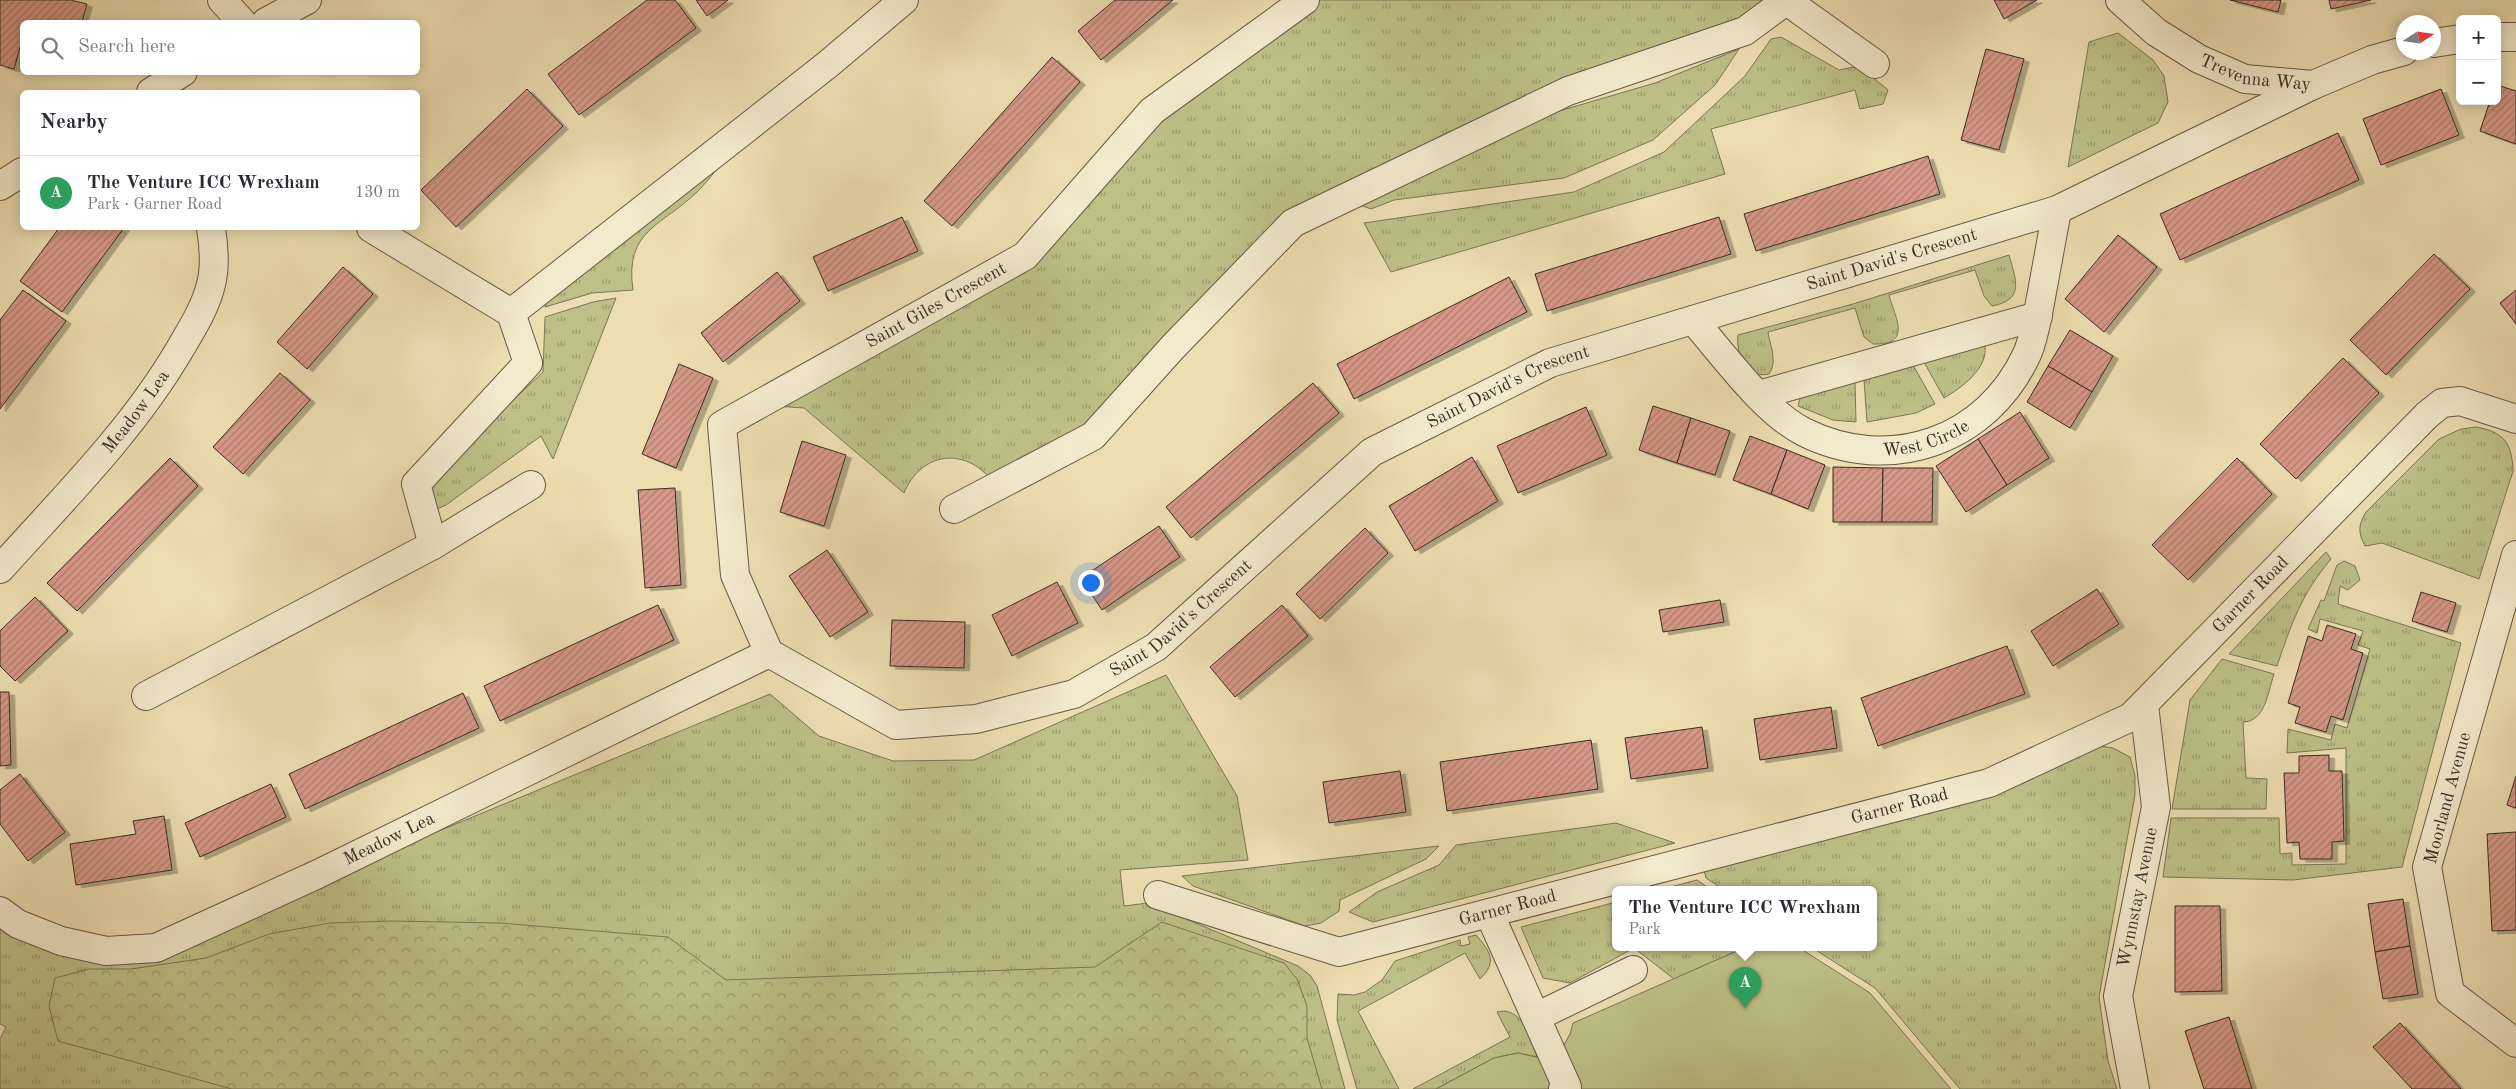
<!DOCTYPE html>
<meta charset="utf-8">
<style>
body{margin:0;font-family:"Old Standard TT",serif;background:#f2f2f3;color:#2b2b33}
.controls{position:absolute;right:15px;top:15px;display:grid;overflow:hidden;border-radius:8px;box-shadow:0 2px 12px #0003}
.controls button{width:45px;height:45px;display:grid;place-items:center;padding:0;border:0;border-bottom:1px solid #e1e1e2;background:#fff;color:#2b2b33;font:25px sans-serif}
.compass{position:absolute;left:2396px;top:15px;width:45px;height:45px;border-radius:50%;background:#fff;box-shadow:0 2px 12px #0003;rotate:78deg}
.you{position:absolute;left:1090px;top:582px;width:18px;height:18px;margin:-12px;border:4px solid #fff;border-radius:50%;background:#1a73e8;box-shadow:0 0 0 8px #1a73e833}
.badge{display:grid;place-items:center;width:32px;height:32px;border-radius:50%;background:#1a73e8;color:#fff;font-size:16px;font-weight:700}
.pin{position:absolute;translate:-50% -41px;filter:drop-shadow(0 1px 2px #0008)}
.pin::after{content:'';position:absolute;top:26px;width:18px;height:15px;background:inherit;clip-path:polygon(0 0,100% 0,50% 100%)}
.popup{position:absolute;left:1612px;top:886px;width:265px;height:65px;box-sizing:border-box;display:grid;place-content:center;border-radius:8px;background:#fff;filter:drop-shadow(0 1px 4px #0005);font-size:16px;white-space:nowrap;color:#7c7c81}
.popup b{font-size:19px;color:#2b2b33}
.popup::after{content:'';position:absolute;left:50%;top:100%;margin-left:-10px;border:10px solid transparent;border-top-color:#fff}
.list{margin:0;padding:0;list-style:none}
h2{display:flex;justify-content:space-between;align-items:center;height:65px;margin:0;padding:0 20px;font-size:21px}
h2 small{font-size:16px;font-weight:400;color:#7c7c81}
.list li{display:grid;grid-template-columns:32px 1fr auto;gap:15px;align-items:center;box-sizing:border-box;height:75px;padding:0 20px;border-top:1px solid #e1e1e2}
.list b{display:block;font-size:19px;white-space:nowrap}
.list p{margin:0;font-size:16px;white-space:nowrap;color:#7c7c81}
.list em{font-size:16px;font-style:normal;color:#7c7c81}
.icon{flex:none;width:28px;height:28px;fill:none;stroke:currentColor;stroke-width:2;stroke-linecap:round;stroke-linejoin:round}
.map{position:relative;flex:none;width:2516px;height:1089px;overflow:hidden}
.search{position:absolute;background:#fff;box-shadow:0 2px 12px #0003;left:20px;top:20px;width:400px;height:55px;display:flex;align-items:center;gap:12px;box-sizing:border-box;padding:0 18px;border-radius:8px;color:#7c7c81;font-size:19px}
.panel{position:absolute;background:#fff;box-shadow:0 2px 12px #0003;left:20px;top:90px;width:400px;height:140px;border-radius:8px}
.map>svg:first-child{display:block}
.grass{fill:url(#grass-tufts);stroke:#7c7656}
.forest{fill:url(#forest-crowns);stroke:#7c7656}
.green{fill:#bec087;stroke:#7c7656}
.building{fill:url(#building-hatch);stroke:#392b25;filter:url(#shadow)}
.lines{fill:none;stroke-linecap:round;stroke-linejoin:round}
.minor-casing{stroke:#665848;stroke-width:30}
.minor{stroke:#f3eacc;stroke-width:28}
.labels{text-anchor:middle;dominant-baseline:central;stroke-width:4;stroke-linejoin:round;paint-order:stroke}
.street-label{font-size:18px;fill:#392b25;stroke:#f3eacc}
</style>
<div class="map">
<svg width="2516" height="1089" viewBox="0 0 2516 1089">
<defs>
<pattern id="grass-tufts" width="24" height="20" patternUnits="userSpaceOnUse" patternTransform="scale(1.25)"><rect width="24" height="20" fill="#bec087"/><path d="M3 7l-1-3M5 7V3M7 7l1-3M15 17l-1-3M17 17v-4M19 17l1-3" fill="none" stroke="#9b9c6e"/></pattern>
<pattern id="forest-crowns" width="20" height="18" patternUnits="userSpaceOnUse" patternTransform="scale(1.25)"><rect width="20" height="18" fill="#bec087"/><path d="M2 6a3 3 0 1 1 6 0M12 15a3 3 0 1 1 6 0" fill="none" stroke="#9b9c6e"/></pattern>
<pattern id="building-hatch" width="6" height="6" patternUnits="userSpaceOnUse" patternTransform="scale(1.25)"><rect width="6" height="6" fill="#d79887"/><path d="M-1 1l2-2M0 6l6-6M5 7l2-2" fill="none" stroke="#af7c6e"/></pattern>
<filter id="shadow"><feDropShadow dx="5.5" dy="3" stdDeviation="0" flood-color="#0004"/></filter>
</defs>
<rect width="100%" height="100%" fill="#eddeb1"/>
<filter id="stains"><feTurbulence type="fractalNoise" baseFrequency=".004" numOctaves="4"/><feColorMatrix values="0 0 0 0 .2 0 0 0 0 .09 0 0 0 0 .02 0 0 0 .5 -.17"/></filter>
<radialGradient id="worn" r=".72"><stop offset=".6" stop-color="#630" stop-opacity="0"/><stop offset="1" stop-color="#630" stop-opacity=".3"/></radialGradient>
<g class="grass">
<path d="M1305,0H1787L1568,91L1293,223L1093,436L992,481C965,446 921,452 904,493L804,408L758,405L1025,256L1152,111Z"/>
<path d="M2118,33L2153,60L2164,76L2168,102L2158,123L2068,167L2089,42Z"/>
<path d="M1781,37L1839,70L1859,66L1888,90L1883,104L1860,109L1855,90L1711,129L1725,174L1391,272L1364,223L1574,192L1664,152L1745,76L1771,39Z"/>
<path d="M1739,49L1715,85L1653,140L1564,178L1394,200L1371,209L1360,205L1542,116L1655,83Z"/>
<path d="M730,153C719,166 709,180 698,191C663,226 624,229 633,290L592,293L545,307L548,288Z"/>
<path d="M2009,255C2016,280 2025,300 1992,306L1984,296L1975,270L1889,295C1895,318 1913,345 1873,344L1864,337L1855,308L1768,332C1770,346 1778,361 1769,374C1746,379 1736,355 1738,335L1853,304Z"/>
<path d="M616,298L553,459L541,436L446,505L435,510L428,486L445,464L543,372L545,317L593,302Z"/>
<path d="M1978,340L1985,346C1988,369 1961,388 1944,398L1924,362Z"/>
<path d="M1913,365L1935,404L1916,413L1867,422L1864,380Z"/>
<path d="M1855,382L1856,422L1833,420L1798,406L1800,398Z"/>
<path d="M2476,427C2504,432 2512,443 2513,471L2479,579L2382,543L2365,546C2358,533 2358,525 2366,512L2439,439L2461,429Z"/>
<path d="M2326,552L2331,559C2301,595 2292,622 2277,666L2229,654Z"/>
<path d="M2344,561L2355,566L2360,580L2348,590L2340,586L2338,604L2461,643L2402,867L2293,880L2163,877L2171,818H2279L2280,854L2292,853V865L2346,864V748L2287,753L2288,729L2331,740L2335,724L2347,728L2370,649L2358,645L2363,631L2320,619L2317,633L2308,629L2321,600L2324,601L2337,565Z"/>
<path d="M2222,659L2274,674C2268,692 2265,722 2243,722L2246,778L2267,779L2266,809H2172L2190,700Z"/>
<path d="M1166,675L1237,796L1248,860L1120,870L1124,906L1148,903L1298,966L1310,975L1317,986L1345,1089H0V1039L6,1027L0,1024V911L18,924L156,948L770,694L819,736L893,761L974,760Z"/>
<path d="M2093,745L2113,748L2130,757L2135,776V795L2099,997L2108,1061L2117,1089H1960L1875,988L1811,947H1874V889H1723L1706,878L1703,866Z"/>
<path d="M1616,823L1675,843L1373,922L1349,912L1377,892L1439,865L1456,845Z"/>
<path d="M1439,846L1426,859L1340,900L1339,911L1321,923L1305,926L1193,886L1182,876Z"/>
<path d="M1697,880L1710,889H1663Z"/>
<path d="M1616,902V947H1746L1674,979L1634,948L1570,983L1543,978L1521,927Z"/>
<path d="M1476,935C1490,951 1498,962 1480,979L1465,953L1358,1011L1399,1089H1357L1337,1020L1338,994L1354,995L1365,992L1382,980L1395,961L1460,940L1461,946L1470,944L1468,937Z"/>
<path d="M1505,1011C1526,1015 1530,1039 1537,1057L1518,1053L1494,1058L1436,1089H1413L1510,1037L1497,1012Z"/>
</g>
<path class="forest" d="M391,921L500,923L668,937L726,980L1095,967L1162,922L1284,963L1297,979L1307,1006V1038L1322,1089H232L58,1041L49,1006L55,978L89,969H131L206,958L269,934L330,923Z"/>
<path class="green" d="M1746,947H1798L1870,993L1951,1089H1436L1494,1058L1518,1053L1540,1058L1561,1050L1570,1034L1573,1023Z"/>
<g class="building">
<path d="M0,0H71L87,4L82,22H22V40L14,69L0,65Z"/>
<path d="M647,0H675L696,28L579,115L548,74Z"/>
<path d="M696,0H728L707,16Z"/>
<path d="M1115,0H1173L1101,60L1078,31Z"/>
<path d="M1994,0H2037L2004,19Z"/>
<path d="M2230,0H2281L2278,12Z"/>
<path d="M2329,0H2371L2331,9Z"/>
<path d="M1986,49L2024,59L1999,150L1961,140Z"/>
<path d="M1052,57L1080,82L952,226L924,201Z"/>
<path d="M2497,85L2516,91V144L2480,131L2490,101H2497Z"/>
<path d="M527,89L563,126L456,227L421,190Z"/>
<path d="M2441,89L2459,135L2381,165L2363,119Z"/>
<path d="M2338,133L2359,180L2180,260L2160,214Z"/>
<path d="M1928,156L1940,194L1756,251L1744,214Z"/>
<path d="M902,217L918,251L828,291L813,257Z"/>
<path d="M1719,217L1731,254L1547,311L1535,274Z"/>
<path d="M59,228H124L62,312L20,281Z"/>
<path d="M2118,235L2157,267L2104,332L2065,299Z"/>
<path d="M2434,254L2470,289L2386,375L2350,340Z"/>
<path d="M343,267L373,294L307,369L277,342Z"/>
<path d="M777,272L800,301L723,362L701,333Z"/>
<path d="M1509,277L1527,312L1354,399L1337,364Z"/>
<path d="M23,290L66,321L0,409V320Z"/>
<path d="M2516,290V324L2500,303Z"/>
<path d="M2070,330L2113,356L2092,392L2048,366Z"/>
<path d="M2343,358L2379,393L2296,479L2260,444Z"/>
<path d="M679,364L713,378L676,468L642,454Z"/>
<path d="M2048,366L2092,392L2070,428L2027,402Z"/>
<path d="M280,373L310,400L243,474L213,447Z"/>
<path d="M1313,383L1339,413L1191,538L1166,507Z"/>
<path d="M1653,406L1691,418L1677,463L1639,450Z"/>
<path d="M1586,407L1607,455L1518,493L1497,446Z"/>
<path d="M2020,412L2049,458L2007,485L1978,439Z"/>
<path d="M1691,418L1730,431L1715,475L1677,463Z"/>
<path d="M1750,436L1787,450L1771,494L1733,480Z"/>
<path d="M1978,439L2007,485L1966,512L1936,466Z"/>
<path d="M802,441L846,455L824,526L780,512Z"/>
<path d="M1787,450L1825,465L1808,509L1771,494Z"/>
<path d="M1472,457L1498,501L1415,551L1389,506Z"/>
<path d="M170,458L198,486L77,611L47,583Z"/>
<path d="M2237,458L2272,494L2188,580L2152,545Z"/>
<path d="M1833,467L1883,468L1882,522H1833Z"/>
<path d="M1883,468H1933L1932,522H1882Z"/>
<path d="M675,488L681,585L645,588L638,490Z"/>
<path d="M1159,526L1180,557L1102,610L1081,578Z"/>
<path d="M1365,528L1388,553L1320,619L1296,594Z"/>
<path d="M827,550L868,612L830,637L789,576Z"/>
<path d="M1057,582L1078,623L1012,656L992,615Z"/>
<path d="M2097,589L2119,624L2053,666L2031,631Z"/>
<path d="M2421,592L2456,603L2447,632L2412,621Z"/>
<path d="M35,597L68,631L15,681L0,666V631Z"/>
<path d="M1720,600L1724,622L1663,632L1659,610Z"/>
<path d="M658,605L674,640L500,721L484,686Z"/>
<path d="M1282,605L1308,636L1235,697L1210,667Z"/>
<path d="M892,620L965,622L964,668L890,666Z"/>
<path d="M2327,625L2356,634L2351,649L2363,653L2343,720L2331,716L2326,732L2295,723L2300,707L2288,703L2308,636L2322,641Z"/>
<path d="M2007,646L2025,694L1878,746L1861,698Z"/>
<path d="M0,692H9L11,765L0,766Z"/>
<path d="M463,693L479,728L305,809L289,774Z"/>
<path d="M1831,707L1837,748L1760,760L1754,719Z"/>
<path d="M1702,727L1708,768L1631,779L1625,738Z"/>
<path d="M1591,740L1598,789L1447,811L1440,762Z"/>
<path d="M2329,755V771H2342L2344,841L2332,842V859H2300L2299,842L2287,843L2284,773H2299V756Z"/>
<path d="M1400,771L1406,812L1329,823L1323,782Z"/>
<path d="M20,774L65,832L28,861L0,824V790Z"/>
<path d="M2516,776V808L2507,805Z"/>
<path d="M271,784L286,817L200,857L185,823Z"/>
<path d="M164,816L172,870L76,885L70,844L136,834L133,821Z"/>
<path d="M2516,832V930L2492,931L2487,834Z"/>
<path d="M2403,899L2410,946L2375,952L2368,904Z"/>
<path d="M2175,906H2220L2222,991L2175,992Z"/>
<path d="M2410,946L2418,994L2383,999L2375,952Z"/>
<path d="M2229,1017L2252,1089H2204L2185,1031Z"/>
<path d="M2400,1023L2461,1089H2412L2373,1047Z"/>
</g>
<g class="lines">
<defs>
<g id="minor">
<path d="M222,0L242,22"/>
<path id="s1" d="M2120,0L2156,32L2199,59L2245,79L2313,85L2372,60L2404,51"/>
<path d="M1787,1L1875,64"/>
<path d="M266,22L307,0"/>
<path d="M2497,37H2516"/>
<path d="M2434,43L2460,39"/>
<path d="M151,92L183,72"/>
<path d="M0,186L22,172"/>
<path d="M371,228L511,313L528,363L416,484L433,545"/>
<path d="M511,313L827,65L904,0"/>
<path id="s2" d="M1693,320C1723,354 1764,412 1804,432C1890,475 1987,441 2027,354C2035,336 2038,312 2042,292C2047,265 2052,238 2057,210"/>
<path d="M1759,395L2038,316"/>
<path d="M954,509L1093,436L1173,347L1293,223L1568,91L1745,31L1787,0"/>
<path d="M2516,555L2427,867L2450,993L2516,1043"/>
<path id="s3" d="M0,569C63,499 132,431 180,349C191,330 204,310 210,288C216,269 214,247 211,228"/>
<path id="s4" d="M769,653L896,725L976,719L1074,694L1156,647L1372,452L1550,363L2057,210L2313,85"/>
<path id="s5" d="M769,653L735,575L722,425L1025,256L1152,111L1305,0"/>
<path d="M146,696L433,545L531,485"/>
<path id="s6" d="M1158,895L1339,952L1989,783L2131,717L2427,415L2442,403L2460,401L2516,419"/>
<path id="s7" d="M0,911L18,924L61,941L106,951L156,948L318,874L769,653"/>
<path d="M1489,913L1567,1087L1563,1089"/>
<path d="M1536,1017L1633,970"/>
<path id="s8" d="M2135,1089L2118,996L2156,807L2144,705"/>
</g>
</defs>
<use href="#minor" class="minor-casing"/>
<use href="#minor" class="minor"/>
</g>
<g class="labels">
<g class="street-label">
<text stroke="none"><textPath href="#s1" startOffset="158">Trevenna Way</textPath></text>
<text stroke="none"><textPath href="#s4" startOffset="1269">Saint David's Crescent</textPath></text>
<text stroke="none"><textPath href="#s5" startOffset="481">Saint Giles Crescent</textPath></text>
<text stroke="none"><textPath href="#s4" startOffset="864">Saint David's Crescent</textPath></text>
<text stroke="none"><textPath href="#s3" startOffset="208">Meadow Lea</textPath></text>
<text stroke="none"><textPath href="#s2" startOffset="285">West Circle</textPath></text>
<text stroke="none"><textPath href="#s6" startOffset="1189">Garner Road</textPath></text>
<text stroke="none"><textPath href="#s4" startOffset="459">Saint David's Crescent</textPath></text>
<text transform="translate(2448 798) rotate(-75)">Moorland Avenue</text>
<text stroke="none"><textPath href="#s6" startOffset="769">Garner Road</textPath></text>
<text stroke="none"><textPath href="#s7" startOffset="422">Meadow Lea</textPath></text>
<text stroke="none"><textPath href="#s8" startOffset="195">Wynnstay Avenue</textPath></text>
<text stroke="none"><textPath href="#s6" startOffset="364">Garner Road</textPath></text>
</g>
</g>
<rect width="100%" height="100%" filter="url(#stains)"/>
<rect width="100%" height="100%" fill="url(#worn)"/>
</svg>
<div class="controls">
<button>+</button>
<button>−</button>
</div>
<svg class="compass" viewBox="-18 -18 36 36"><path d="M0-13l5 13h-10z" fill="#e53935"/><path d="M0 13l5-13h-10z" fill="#7c7c81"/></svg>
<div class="you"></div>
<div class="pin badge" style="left:1745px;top:1008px;background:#2e9e5b">A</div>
<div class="popup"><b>The Venture ICC Wrexham</b>Park</div>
<div class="search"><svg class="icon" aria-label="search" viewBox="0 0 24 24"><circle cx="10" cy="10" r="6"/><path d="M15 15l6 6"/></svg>Search here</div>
<section class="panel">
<h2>Nearby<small></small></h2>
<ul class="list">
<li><span class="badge" style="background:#2e9e5b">A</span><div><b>The Venture ICC Wrexham</b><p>Park · Garner Road</p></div><em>130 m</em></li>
</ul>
</section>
</div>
